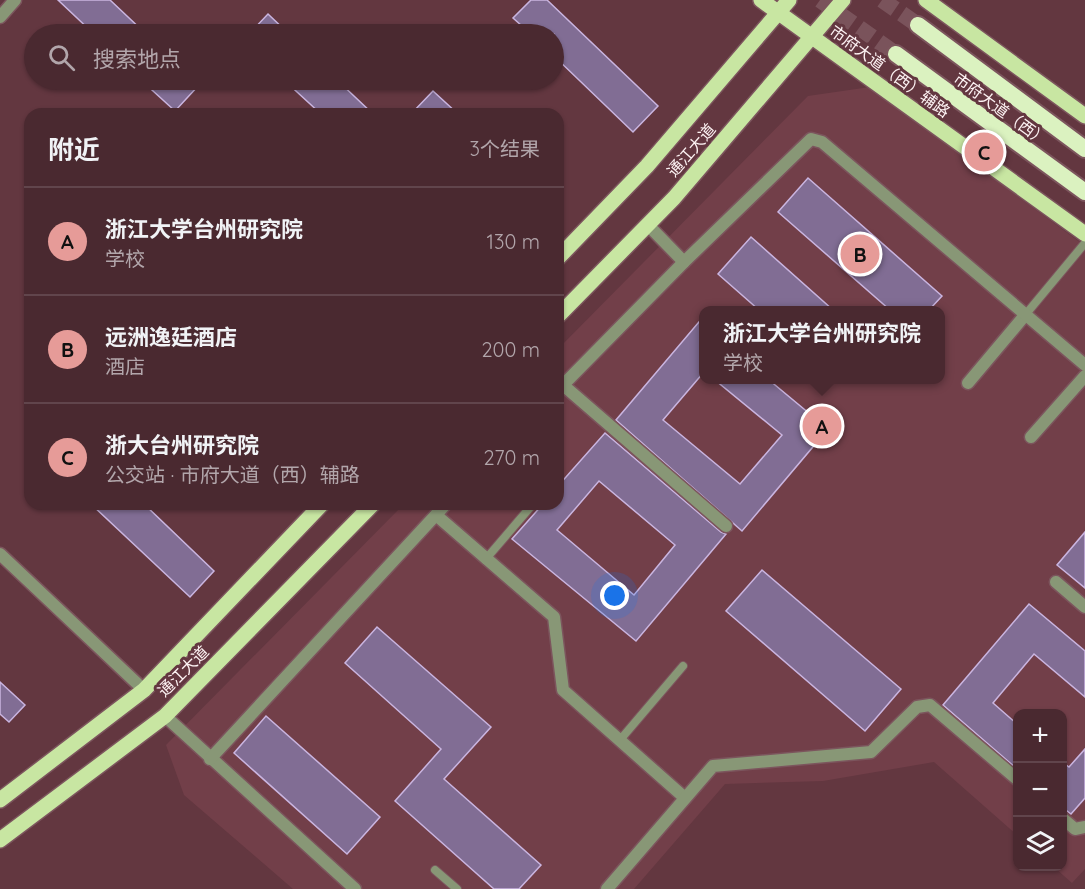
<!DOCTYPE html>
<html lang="zh">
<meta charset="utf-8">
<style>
body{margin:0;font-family:Quicksand,"Noto Sans SC",sans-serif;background:#54353c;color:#f1f3f6}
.controls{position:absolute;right:18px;bottom:18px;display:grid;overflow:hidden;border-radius:12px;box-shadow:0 2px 4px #0004}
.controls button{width:54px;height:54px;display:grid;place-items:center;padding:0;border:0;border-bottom:2px solid #61454c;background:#4a2930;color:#f1f3f6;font:30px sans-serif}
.you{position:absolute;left:615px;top:596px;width:21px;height:21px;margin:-15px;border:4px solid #fff;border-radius:50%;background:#1a73e8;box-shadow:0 0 0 9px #1a73e833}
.badge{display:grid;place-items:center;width:39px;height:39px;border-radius:50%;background:#e69b98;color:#111;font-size:20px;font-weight:700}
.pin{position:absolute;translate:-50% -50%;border:3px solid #fff;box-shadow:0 2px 6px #0006}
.popup{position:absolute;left:699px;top:306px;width:246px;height:78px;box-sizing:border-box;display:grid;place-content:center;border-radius:12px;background:#4a2930;filter:drop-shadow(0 2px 4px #0005);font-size:20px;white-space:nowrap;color:#b2a6ab}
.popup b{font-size:22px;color:#f1f3f6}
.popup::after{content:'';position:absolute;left:50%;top:100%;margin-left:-12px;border:12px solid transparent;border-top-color:#4a2930}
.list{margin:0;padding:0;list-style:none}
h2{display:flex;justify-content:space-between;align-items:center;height:78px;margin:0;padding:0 24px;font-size:26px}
h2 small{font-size:20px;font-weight:400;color:#b2a6ab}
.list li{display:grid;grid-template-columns:39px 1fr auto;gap:18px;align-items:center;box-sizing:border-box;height:108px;padding:0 24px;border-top:2px solid #61454c}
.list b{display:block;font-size:22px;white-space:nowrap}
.list p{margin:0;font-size:20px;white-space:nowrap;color:#b2a6ab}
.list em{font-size:20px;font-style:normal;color:#b2a6ab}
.icon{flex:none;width:33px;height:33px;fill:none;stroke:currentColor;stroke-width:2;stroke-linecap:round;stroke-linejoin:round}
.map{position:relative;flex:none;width:1085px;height:889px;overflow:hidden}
.search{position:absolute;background:#4a2930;box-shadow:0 2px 4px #0004;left:24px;top:24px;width:540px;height:66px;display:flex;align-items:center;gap:15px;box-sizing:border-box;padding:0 21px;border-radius:33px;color:#b2a6ab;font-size:22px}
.panel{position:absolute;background:#4a2930;box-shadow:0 2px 4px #0004;left:24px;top:108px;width:540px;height:402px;border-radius:18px}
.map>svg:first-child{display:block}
.built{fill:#723f49;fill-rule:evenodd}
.building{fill:#816d94;stroke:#cab5e0;stroke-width:1.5;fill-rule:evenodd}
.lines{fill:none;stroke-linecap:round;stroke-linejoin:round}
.trunk-tunnel{stroke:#7a535b;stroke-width:16;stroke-dasharray:16 8;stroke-linecap:butt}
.service-casing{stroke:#7c555d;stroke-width:10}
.minor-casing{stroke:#7c555d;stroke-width:15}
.tertiary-casing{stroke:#7c555d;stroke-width:15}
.primary-casing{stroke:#7c555d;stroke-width:18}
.trunk-casing{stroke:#7c555d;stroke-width:20}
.service{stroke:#889776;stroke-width:8}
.minor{stroke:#889776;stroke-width:12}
.tertiary{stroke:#889776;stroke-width:12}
.primary{stroke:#c8e6a2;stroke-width:15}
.trunk{stroke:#dbf2c0;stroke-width:16}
.labels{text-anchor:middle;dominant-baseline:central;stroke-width:6;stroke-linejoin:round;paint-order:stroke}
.street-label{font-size:16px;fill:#fdf2f3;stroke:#633740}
</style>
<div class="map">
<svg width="1085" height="889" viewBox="0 0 1085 889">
<rect width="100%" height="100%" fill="#633740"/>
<path class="built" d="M870,87L1085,246V869L1072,883L1054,867L1062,866V714H1018L1017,835L934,762L823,781L725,784L634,889H293L184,795L166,745L404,504H558V349L808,96ZM704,310H940V380H704Z"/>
<g class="building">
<path d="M58,0H110L146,34H94Z"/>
<path d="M531,0H547L658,106L633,132L554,56V34H531L513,18Z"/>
<path d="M268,14L289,34H249Z"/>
<path d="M141,80H194L199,85L175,111Z"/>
<path d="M284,80H337L373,114H321Z"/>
<path d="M433,91L458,114H411Z"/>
<path d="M808,178L942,296L929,310H890L778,212Z"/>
<path d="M751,237L833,310H759L718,274Z"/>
<path d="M704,316V372L663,420L740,484L782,435L715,380H769L828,429L742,531L616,420Z"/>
<path d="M605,433L721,532L726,534L636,641L512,539L543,504H558V486ZM599,481L675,545L634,595L557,530Z"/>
<path d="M91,504H144L214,571L190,597Z"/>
<path d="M1085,532V588L1057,565Z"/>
<path d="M762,570L901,689L865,731L726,611Z"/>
<path d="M1029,604L1085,651V697L1034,654L993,703L1017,724V769L943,705Z"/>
<path d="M377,627L491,727L444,779L541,865L519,889H494L395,801L441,749L345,663Z"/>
<path d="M0,682L25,705L9,722L0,714Z"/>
<path d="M266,716L380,817L347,854L234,753Z"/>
<path d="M1085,749V798L1071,814L1062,807V762L1069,767Z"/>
</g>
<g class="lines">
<g class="trunk-tunnel">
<path d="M820,0L896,54"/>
<path d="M882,0L918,25"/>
</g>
<defs>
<g id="service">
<path d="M1026,314L1085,243"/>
<path d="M485,560L533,504"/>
<path d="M620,740L683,666"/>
<path d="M435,870L457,889"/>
</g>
<g id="minor">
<path d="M648,225L684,262"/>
<path d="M968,383L1026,314"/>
<path d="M563,385L684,262L811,139L822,142L1085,365"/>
<path d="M558,390L563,385L726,526"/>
<path d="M1031,437L1085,376"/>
<path d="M436,515L554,617L563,690L685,798"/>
<path d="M1056,582L1085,607"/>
<path d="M165,716L355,889"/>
<path d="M210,759L446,504"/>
<path d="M1062,818L1075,829L1085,827"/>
<path d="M607,889L713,766L871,752L917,707L930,705L1018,780"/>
</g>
<g id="tertiary">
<path d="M0,17L15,0"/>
<path d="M0,554L144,690"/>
</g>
<g id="primary">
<path d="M761,0L1085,234"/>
<path d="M926,0L1085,116"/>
<path d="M558,258L647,166L789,0"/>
<path d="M558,316L674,198L843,0"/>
<path d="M0,800L144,690L322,504"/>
<path d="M0,840L165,716L373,504"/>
</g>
<g id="trunk">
<path d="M918,25L1085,149"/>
<path d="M896,54L1085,192"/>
</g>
</defs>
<use href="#service" class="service-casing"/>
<use href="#minor" class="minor-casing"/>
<use href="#tertiary" class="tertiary-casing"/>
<use href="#primary" class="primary-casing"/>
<use href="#trunk" class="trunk-casing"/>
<use href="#service" class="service"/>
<use href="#minor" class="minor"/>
<use href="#tertiary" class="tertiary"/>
<use href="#primary" class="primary"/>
<use href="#trunk" class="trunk"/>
</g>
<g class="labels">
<g class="street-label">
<text transform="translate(890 71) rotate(36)">市府大道（西）辅路</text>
<text transform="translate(1001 109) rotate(36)">市府大道（西）</text>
<text transform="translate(691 150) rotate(-49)">通江大道</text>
<text transform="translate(183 671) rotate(-45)">通江大道</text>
</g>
</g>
</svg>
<div class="controls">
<button>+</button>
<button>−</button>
<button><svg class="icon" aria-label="layers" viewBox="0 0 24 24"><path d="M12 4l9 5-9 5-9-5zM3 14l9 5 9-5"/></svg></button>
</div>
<div class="you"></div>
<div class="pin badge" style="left:822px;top:426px">A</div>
<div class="popup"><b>浙江大学台州研究院</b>学校</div>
<div class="pin badge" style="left:860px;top:254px">B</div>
<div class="pin badge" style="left:984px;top:152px">C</div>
<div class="search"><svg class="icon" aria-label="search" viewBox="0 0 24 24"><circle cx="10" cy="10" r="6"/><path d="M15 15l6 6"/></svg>搜索地点</div>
<section class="panel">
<h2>附近<small>3个结果</small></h2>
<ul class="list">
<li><span class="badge">A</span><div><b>浙江大学台州研究院</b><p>学校</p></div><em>130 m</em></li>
<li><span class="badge">B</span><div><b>远洲逸廷酒店</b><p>酒店</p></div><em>200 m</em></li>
<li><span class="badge">C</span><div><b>浙大台州研究院</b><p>公交站 · 市府大道（西）辅路</p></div><em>270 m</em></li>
</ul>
</section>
</div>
